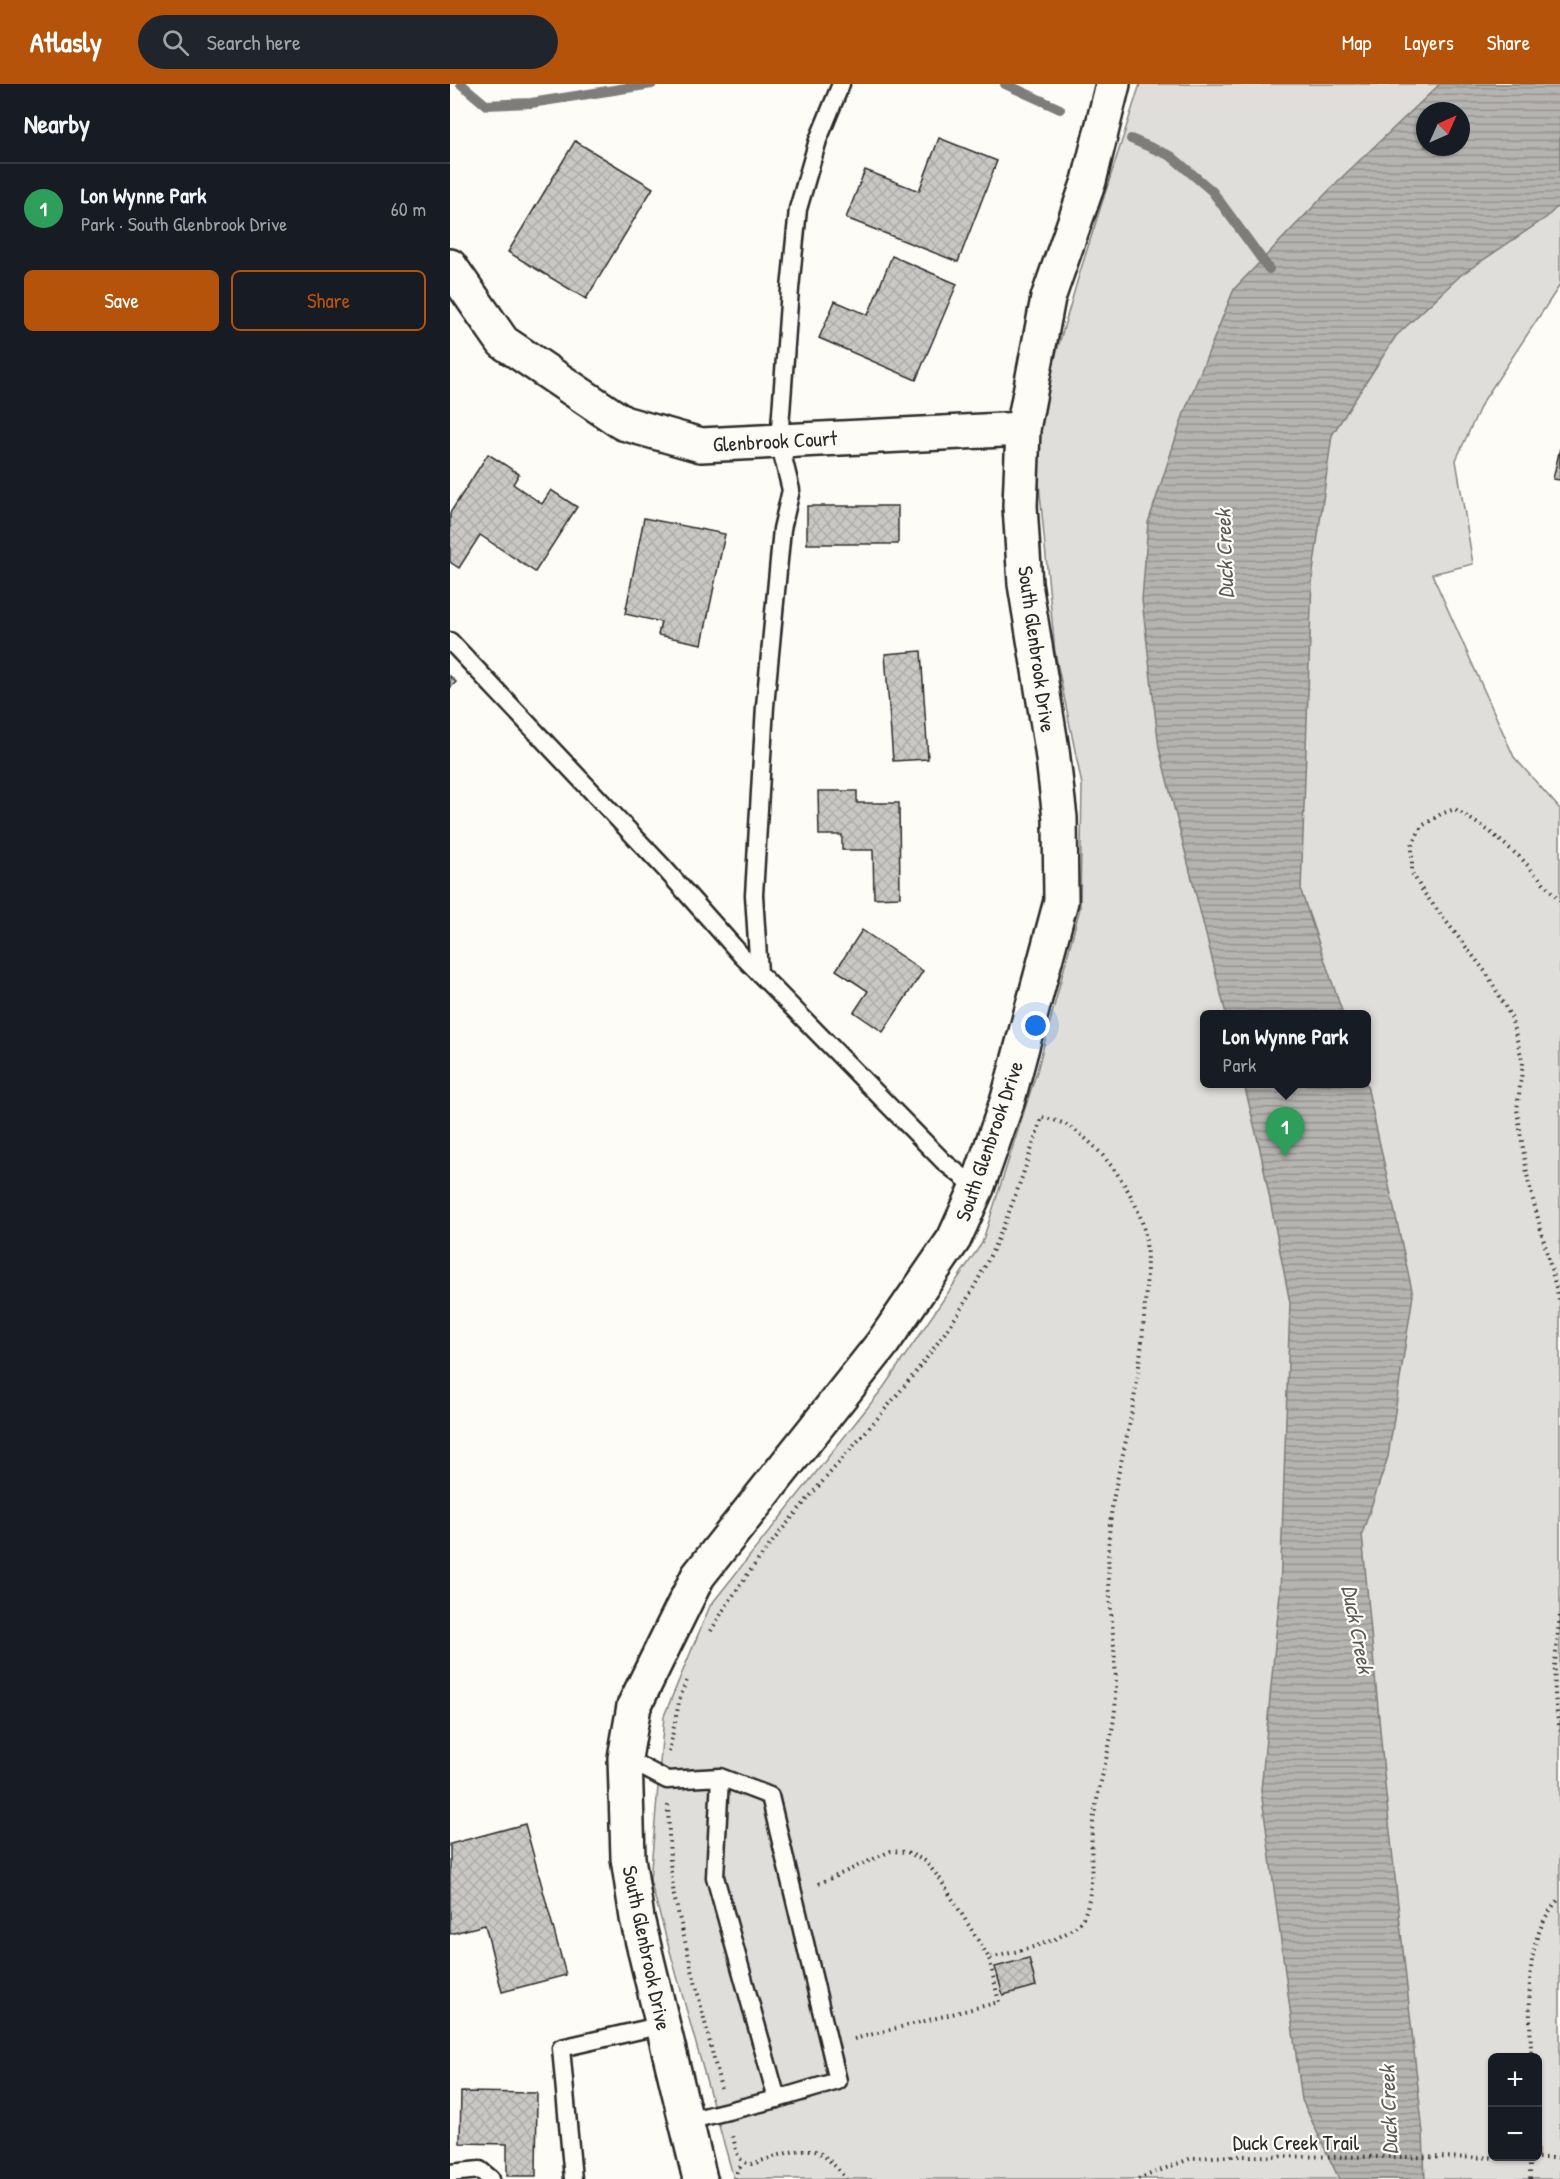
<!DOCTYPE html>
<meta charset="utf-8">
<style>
body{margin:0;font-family:"Patrick Hand",sans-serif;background:#20242c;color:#f1f3f6}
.controls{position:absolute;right:18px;bottom:18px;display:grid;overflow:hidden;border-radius:9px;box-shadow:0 2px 4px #0004}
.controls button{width:54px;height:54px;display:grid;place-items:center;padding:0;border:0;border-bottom:2px solid #363941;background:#171b24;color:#f1f3f6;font:30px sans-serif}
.compass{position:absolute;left:966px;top:18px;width:54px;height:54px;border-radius:50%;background:#171b24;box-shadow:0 2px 4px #0004;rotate:45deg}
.you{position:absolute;left:586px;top:942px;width:21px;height:21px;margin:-15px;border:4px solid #fff;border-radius:50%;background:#1a73e8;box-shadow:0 0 0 9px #1a73e833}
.badge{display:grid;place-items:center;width:39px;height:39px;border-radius:50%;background:#b45309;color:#fff;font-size:20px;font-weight:700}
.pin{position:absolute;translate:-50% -50px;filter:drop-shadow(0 2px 3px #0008)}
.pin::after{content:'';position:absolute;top:32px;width:21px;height:18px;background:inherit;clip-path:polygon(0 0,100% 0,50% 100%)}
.popup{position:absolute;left:750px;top:926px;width:171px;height:78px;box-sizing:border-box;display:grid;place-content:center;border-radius:9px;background:#171b24;filter:drop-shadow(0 2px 4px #0005);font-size:20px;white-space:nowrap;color:#9ea1a6}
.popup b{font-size:22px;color:#f1f3f6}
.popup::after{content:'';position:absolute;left:50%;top:100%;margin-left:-12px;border:12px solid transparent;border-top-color:#171b24}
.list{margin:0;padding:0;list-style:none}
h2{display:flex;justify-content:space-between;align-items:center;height:78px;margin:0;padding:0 24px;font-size:26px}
h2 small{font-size:20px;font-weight:400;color:#9ea1a6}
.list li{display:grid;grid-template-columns:39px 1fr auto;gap:18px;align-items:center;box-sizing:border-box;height:90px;padding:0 24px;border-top:2px solid #363941}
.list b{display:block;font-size:22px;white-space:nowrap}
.list p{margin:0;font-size:20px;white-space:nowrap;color:#9ea1a6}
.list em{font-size:20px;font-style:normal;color:#9ea1a6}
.actions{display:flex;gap:12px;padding:18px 24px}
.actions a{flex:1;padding:14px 0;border:2px solid #b45309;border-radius:9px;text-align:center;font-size:21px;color:#b45309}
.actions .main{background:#b45309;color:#fff}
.icon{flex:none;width:33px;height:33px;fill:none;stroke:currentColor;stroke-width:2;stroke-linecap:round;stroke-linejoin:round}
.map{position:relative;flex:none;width:1110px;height:2095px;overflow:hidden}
header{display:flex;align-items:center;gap:36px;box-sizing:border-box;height:84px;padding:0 30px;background:#b45309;color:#fff}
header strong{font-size:28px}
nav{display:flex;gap:33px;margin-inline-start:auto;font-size:21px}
.search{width:420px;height:54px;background:#20242c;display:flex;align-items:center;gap:15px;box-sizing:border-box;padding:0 21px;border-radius:33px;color:#9ea1a6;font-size:22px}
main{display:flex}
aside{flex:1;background:#171b24}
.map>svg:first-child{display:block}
.park{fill:#dfdeda;stroke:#858482;stroke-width:1.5;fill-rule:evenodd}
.water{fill:url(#water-rules);stroke:#7e7d7b;stroke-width:1.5;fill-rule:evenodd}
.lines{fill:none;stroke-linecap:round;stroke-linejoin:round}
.stream{stroke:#7e7d7b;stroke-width:10}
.building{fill:url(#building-cross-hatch);stroke:#2b2b2b;stroke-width:1.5}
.service-casing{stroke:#2b2b2b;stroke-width:21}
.minor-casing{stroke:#2b2b2b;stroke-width:38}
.tertiary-casing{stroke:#2b2b2b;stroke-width:38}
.path{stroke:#2b2b2b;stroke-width:4;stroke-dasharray:1.5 4.5;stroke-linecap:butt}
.service{stroke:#fdfcf7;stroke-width:16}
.minor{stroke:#fdfcf7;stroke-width:33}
.tertiary{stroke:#fdfcf7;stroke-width:33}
.path-bridge{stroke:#2b2b2b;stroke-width:4;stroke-dasharray:1.5 4.5;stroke-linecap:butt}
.labels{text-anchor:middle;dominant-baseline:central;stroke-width:4.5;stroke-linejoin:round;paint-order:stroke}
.street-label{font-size:21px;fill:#2b2b2b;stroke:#fdfcf7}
.water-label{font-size:22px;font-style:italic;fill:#5b5b5a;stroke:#fdfcf7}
</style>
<header>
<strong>Atlasly</strong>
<div class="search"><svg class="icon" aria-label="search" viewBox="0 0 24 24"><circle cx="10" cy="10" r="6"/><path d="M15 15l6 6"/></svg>Search here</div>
<nav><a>Map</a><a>Layers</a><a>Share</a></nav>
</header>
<main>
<aside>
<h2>Nearby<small></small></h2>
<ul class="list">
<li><span class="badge" style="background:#2e9e5b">1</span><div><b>Lon Wynne Park</b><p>Park · South Glenbrook Drive</p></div><em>60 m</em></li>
</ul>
<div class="actions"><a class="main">Save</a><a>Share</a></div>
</aside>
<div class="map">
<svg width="1110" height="2095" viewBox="0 0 1110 2095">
<defs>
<pattern id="water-rules" width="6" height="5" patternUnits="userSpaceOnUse" patternTransform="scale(1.5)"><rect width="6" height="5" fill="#b5b4b1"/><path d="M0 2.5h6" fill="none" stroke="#939390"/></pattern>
<pattern id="building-cross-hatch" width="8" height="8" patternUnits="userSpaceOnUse" patternTransform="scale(1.5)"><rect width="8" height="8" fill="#c9c8c4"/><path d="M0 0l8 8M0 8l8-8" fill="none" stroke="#adaca9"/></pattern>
</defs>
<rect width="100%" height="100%" fill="#fdfcf7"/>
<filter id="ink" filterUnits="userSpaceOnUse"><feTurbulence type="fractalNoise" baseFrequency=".0167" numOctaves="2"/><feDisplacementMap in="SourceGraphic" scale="12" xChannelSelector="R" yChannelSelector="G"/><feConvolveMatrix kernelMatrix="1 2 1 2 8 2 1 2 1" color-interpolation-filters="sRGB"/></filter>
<g filter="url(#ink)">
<path class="park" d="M690,0H1110V201L1032,319L1006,376L1023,480L982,490L1064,673L1110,725V2095H284L200,1796L214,1632L260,1522L433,1304L532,1159L587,987L630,824L632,701L605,568L584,346L629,191ZM975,27H1011V63H975ZM754,930H916V1000H754ZM1042,1974H1088V2072H1042Z"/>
<g class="water">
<path d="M990,0H1110V120L1097,133L1011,191L946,252L882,351L862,495L851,807L893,930H776L709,664L692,516L698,439L734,329L784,205L889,96ZM975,27H1011V63H975Z"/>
<path d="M916,997L963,1211L938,1373L912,1450L936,1711L973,2049L975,2095H889L852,2016L811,1706L830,1509L840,1219L810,1065L794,1000H916Z"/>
</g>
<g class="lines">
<g class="stream">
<path d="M11,0L36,21L81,19L202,0"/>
<path d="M555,0L610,25"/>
<path d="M681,55L721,72L762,107L819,185"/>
</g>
</g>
<g class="building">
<path d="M489,54L547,77L508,178L396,134L415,86L469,107Z"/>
<path d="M125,57L203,104L136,215L58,168Z"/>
<path d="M442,172L507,200L466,296L369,254L385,217L418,231Z"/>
<path d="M1110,364V396L1103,395Z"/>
<path d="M38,370L69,390L63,400L92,420L101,406L127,423L85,488L30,451L9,484L0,478V429Z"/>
<rect x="357" y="422" width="91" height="38"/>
<path d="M194,434L275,450L252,560L208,551L211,538L175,530Z"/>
<path d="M471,567L478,675L443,677L435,570Z"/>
<path d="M0,592L6,598L0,604Z"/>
<path d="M368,707H407V719H449L450,813L424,814L423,766H392V751H369Z"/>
<path d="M412,846L473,887L433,948L404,928L418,907L386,886Z"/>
<path d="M75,1740L116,1891L52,1908L35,1841L0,1850V1760Z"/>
<path d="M579,1874L586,1902L553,1911L545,1883Z"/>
<path d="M11,2008L87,2009L86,2092H57V2060L10,2059Z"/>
</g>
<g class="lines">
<defs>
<g id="service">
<path d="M0,557L215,785L292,872L494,1078L527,1104"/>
<path d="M309,889L304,811L315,622L332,445L341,406L329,357L340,205L348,125L368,56L391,0"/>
<path d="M175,1674L217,1696L270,1693L320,1712L388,1997L327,2015L265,1793L270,1693"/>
<path d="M237,2037L327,2015"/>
<path d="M0,2089L30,2086L41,2095"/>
<path d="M123,2095L111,1964L213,1941"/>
</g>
<path id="minor" d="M0,182L53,258L173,339L251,361L573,345"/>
<path id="tertiary" d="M250,2095L187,1834L178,1774L175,1674L184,1622L248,1492L432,1260L504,1155L527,1104L558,1015L611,817L610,734L602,666L575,500L570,422L573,345L598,214L639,97L663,0"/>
</defs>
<use href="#service" class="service-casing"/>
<use href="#minor" class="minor-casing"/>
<use href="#tertiary" class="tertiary-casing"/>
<g class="path">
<path d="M1110,817L1071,774L1039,747L1005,725L991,730L972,742L962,761V789L974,809L1037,890L1061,933L1073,979L1067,1026L1078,1096L1110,1219"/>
<path d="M1110,1532C1105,1572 1101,1605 1110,1646"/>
<path d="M261,1547C326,1434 428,1347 501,1240C544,1178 569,1105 592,1033C599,1035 608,1037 615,1040C650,1059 688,1111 695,1150C698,1172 697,1196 695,1218C693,1256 688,1294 681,1332C675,1365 665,1398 661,1431C653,1491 666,1550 666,1609C665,1655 647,1701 642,1746C640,1775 645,1805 634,1832C622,1857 564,1868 539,1874L490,1795L475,1777L457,1768L441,1767L366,1801"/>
<path d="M219,1668L230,1613L238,1594"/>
<path d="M218,1721L220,1779L224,1812L271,2004"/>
<path d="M404,1955L549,1918L539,1874"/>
<path d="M1081,1974C1081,1920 1070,1856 1110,1814"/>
<path d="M283,2052C286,2065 286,2078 301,2080C317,2076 349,2062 365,2067C377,2071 388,2086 396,2095"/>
<path d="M1101,2074H1110"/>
<path d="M286,2095L287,2088L293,2079"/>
<path d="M688,2095L742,2074L782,2072"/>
<path d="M1080,2095V2072"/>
</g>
<use href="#service" class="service"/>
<use href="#minor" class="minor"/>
<use href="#tertiary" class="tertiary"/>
<path class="path-bridge" d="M782,2072L1101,2074"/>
</g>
</g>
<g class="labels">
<g class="street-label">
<text transform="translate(325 357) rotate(-3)">Glenbrook Court</text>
<text transform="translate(587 565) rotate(82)">South Glenbrook Drive</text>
<text transform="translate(539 1057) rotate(-71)">South Glenbrook Drive</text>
<text transform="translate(197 1864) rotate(78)">South Glenbrook Drive</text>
<text x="846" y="2058">Duck Creek Trail</text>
</g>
<g class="water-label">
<text transform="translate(774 470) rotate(-92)">Duck Creek</text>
<text transform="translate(908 1545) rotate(79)">Duck Creek</text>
<text transform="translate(938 2026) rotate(-92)">Duck Creek</text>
</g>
</g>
</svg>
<div class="controls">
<button>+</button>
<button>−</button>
</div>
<svg class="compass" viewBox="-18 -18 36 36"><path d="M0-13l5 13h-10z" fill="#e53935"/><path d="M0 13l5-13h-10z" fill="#9ea1a6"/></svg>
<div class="you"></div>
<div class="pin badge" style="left:835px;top:1073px;background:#2e9e5b">1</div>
<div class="popup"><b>Lon Wynne Park</b>Park</div>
</div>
</main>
